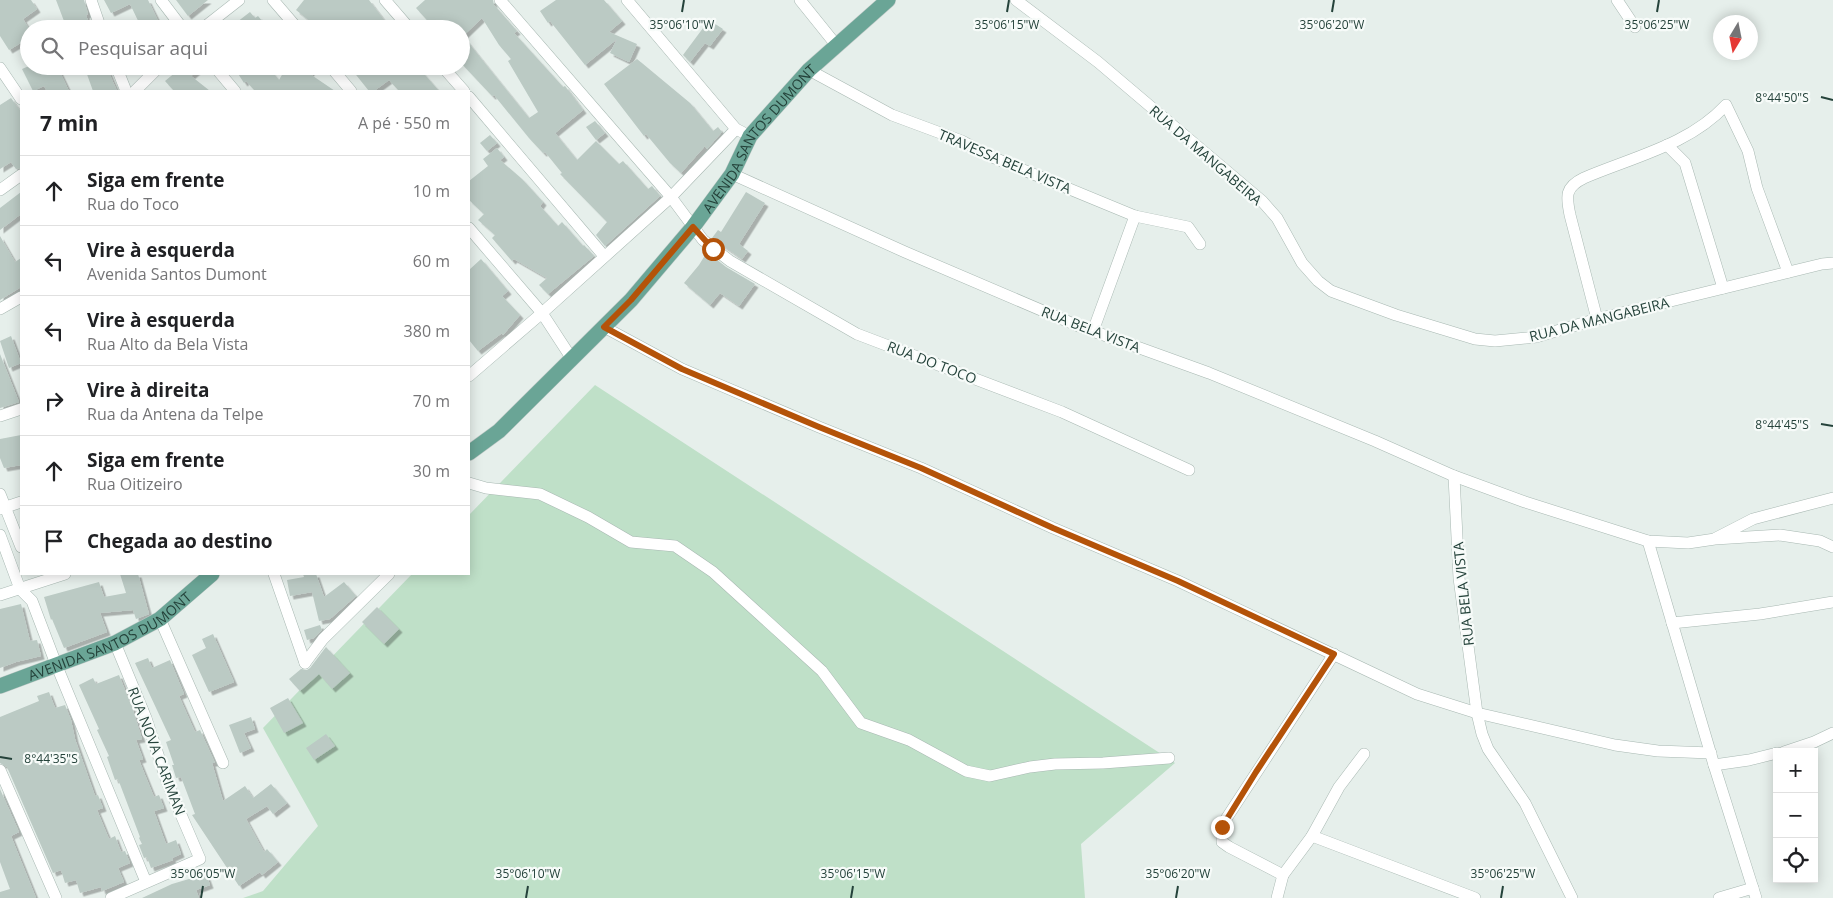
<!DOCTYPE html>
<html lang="pt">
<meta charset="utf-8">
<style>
body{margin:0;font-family:"Open Sans",sans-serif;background:#f2f2f2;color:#202124}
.controls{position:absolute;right:15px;bottom:15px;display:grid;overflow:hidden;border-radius:0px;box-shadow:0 2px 12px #0003}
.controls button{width:45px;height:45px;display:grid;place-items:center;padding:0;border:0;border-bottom:1px solid #e0e0e0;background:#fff;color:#202124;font:25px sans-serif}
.compass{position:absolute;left:1713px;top:15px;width:45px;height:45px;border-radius:50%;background:#fff;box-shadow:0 2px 12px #0003;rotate:190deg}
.stop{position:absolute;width:15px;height:15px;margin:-11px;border:4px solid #b45309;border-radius:50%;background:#fff}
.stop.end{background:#b45309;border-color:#fff;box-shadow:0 1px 5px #0008}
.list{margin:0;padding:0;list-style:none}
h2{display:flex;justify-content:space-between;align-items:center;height:65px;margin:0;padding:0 20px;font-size:21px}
h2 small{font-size:16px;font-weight:400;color:#757577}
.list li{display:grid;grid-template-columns:32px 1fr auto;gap:15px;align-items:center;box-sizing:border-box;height:70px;padding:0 20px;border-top:1px solid #e0e0e0}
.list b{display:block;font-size:19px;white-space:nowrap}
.list p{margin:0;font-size:16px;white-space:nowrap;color:#757577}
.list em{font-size:16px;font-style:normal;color:#757577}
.icon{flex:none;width:28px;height:28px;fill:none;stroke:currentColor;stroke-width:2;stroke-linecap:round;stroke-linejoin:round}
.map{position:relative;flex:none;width:1833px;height:898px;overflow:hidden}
.search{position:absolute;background:#fff;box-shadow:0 2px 12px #0003;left:20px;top:20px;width:450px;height:55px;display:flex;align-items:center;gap:12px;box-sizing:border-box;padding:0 18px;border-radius:28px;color:#757577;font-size:19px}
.panel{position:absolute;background:#fff;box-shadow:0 2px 12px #0003;left:20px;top:90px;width:450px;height:485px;border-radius:0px}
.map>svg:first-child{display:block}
.green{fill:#bfe0c8}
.building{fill:#bbcac4;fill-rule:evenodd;filter:url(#shadow)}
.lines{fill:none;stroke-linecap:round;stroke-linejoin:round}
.minor-casing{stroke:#a8b8b2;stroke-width:12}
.primary-casing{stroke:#c2cac8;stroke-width:16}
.minor{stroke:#fff;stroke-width:11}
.primary{stroke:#6aa596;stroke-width:15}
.route{stroke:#b45309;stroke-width:6}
.ticks{fill:none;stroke:#24423a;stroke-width:2}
.labels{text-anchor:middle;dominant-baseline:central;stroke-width:4.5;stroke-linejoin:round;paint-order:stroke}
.street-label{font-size:14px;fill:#24423a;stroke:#f7fbf9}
.ticks-label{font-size:12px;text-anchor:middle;fill:#24423a;stroke:#f7fbf9;stroke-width:4.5;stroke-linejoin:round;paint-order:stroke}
</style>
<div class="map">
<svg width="1833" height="898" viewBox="0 0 1833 898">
<defs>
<filter id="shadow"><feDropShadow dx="3.5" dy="3.5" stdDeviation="0" flood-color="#0004"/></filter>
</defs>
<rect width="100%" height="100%" fill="#e6efeb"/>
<path class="green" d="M595,385L1175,763L1081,844L1085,898H243L263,891L318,826L263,728L412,574H469V515Z"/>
<g class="building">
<path d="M0,0H31L37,9L23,19L29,29V38L9,50L0,36Z"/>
<path d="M56,0H84L88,14L86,15L91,29H67Z"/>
<path d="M104,0H148L162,29H142L130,4L111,13Z"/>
<path d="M176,0H208L188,16Z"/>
<path d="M304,0H369L391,29H320L296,10Z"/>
<path d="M425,0H493L494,5L515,29L517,31L514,33L563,87L565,86L583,110L555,133L577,160L596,141L619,164L623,161L648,189L652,186L660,196L605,246L596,235L607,222L560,174L562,173L545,152L543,153L529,138L494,95L492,96L461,63V29H435L416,8ZM482,18L499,45L511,59L508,61L538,112L529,118L463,36Z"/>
<path d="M556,0H604L622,21L609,32L637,44L629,62L610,53L617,39L585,65L550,21L548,23L540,11Z"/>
<path d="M250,12L255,18L258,16L269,29H228Z"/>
<path d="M709,20L723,29L710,46L705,43L690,62L683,55Z"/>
<path d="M637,59L690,103L713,131L718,127L722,132L707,149L705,146L681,173L670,163L646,134L644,136L604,84Z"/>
<path d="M29,66H57L69,91H47L44,86L33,91L22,69Z"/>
<path d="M84,66H106L117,91H93Z"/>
<path d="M183,66H203L191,76L210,91H174L165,81Z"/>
<path d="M233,66H267L279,80L287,66H314L310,74L335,91H255L246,81L244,83Z"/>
<path d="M359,66H417L439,91H399L389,80L374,91H369L353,71Z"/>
<path d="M11,98L21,112V168L16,169L11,162L0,169V105Z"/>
<path d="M595,121L605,133L596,140L586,127Z"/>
<path d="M490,135L497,143L487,151L480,143Z"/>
<path d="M497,148L504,157L500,160L522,179L543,202L540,206L558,226L562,222L583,246L584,245L594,256L548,294L539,285L547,278L514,259L512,261L492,238L495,235L478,220L484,214L469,200V181L488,166L483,159Z"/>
<path d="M21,192V214L0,230V208Z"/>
<path d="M746,192L765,203L739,244L748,251L742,259L712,238L718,230L721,232Z"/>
<path d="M0,236L15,262L21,258V287L0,300Z"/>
<path d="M707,252L726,267L755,284L739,306L720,293L710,305L684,283L699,265Z"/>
<path d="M481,259L508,291L502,296L520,315L503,335L502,333L478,351L469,340V270Z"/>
<path d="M11,336L21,363L9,368L0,341Z"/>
<path d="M0,354L19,402L0,408Z"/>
<path d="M21,435V465L4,468L0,458V439Z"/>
<path d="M120,574H138L149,614L136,619L133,610L100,613L107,632L64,648L52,619L51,620L44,597L99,582L104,597L126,593Z"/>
<path d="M303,574H316L324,597L344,582L356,596L330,619L319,621L312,592L290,596L287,580L304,577Z"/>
<path d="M21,604L30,641L37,640L41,656L16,662L0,668V609Z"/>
<path d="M377,607L399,629L384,644L362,622Z"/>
<path d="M320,625L322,630L314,638L307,640L304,630Z"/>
<path d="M213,634L234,682L209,692L192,655L206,648L202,639Z"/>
<path d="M326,647L350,673L332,689L319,674L300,691L289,679L301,669L307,670L310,668Z"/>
<path d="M148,658L152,668L170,660L184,694L179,696L195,732L200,730L215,763H212L223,801L245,786L253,798L271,784L287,803L273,814L267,806L246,819L264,852L267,849L278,862L262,875L260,872L239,886L192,815L195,814L181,777L176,778L172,765H174L166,742L171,740L135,663Z"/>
<path d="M119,675L133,710L142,739L136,740L143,759L139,760L154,797L159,795L164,808L154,811L166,844L176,840L181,854L172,858L173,860L151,868L147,857L144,858L139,845L142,844L139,838L140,837L118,779L115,780L107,757L109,756L97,730L99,729L79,685L93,678L96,684Z"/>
<path d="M49,692L55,708L65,705L71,720L75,739L95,796L98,795L103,808L97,810L109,839L115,836L121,852L125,851L130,863L118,868L124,882L102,891L101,887L80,893L76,880L65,883L61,870L53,873L7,767L0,763V717L39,701L37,696Z"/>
<path d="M288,698L303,723L284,733L270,708Z"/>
<path d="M251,717L255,729L244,733L251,748L240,753L229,725Z"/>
<path d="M326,734L335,746L314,760L306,748Z"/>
<path d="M0,789L19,832L11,836L36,898H0V892L10,889L0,862Z"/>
<path d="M206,874L210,885L196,890L199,898H142L172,884Z"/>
</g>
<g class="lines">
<defs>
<g id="minor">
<path d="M91,0L101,29"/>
<path d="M161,0L183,29"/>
<path d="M273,0L298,29"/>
<path d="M385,0L410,29"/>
<path d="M500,0L671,197L703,240L730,261L857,334L1062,412L1189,470"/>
<path d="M627,0L736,129L742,132"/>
<path d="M800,0L837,46"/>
<path d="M1016,0L1098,62L1262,201L1277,218L1302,263L1318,281L1331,291L1396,315L1475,339L1495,341L1536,337L1597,319L1822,264L1833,263"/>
<path d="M1617,0L1635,27"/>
<path d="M202,29L239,0"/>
<path d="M116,66L126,91"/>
<path d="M214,66L235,91"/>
<path d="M330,66L351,91"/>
<path d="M442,66L464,91"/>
<path d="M0,68L21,99"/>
<path d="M809,70L892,115L962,141L992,157L1135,216L1188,227L1200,244"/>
<path d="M135,91L160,66"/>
<path d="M469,97L604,256"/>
<path d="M1667,145L1685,163L1723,288"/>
<path d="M732,174L905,252L1076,325L1209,373L1375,441L1454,476L1525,502L1648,541L1688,543L1715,539L1780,535L1820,541L1833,547"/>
<path d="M0,190L21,175"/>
<path d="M469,228L542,313L572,359"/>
<path d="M0,309L21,297"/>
<path d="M1597,319L1570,215C1566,196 1565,187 1584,178C1633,157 1689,145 1726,105L1748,151L1757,188L1788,272"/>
<path d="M604,327L682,369L819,427L921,468L1053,528L1178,581L1417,694L1477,713L1615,745L1658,751L1711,753"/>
<path d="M1093,331L1135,216"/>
<path d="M469,376L542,313L671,197L736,129"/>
<path d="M0,416L21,409"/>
<path d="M1454,476L1459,578L1477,713L1482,734L1488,749L1525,803L1572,898"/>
<path d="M469,483L486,488L540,494L588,517L631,542L675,546L713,572L822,671L861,723L909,740L966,771L990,776L1030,767L1055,764L1103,763L1169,758"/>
<path d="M0,494L21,547"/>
<path d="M0,509L21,502"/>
<path d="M0,535L20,589L32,601L56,664L146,882"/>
<path d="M1716,538L1753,519L1833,498"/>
<path d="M1648,541L1714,765L1756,898"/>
<path d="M274,574L305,663"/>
<path d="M0,595L65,574"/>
<path d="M160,619L223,763"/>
<path d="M1672,623L1760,614L1833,602"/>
<path d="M305,663L323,639L389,574"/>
<path d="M1784,752L1814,742L1833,733"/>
<path d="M1714,765L1749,760L1777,753"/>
<path d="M0,770L56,898"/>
<path d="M1312,836L1475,898"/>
<path d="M1283,875L1229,847L1222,842V827L1226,819L1334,654"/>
<path d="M111,898L200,859L167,782L146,718L115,643"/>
<path d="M1277,898L1283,875L1312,836L1339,787L1364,754"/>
<path d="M1719,898L1753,888"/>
</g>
<g id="primary">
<path id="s1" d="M469,453L499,431L631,300L693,227L732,174L750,136L809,70L888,0"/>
<path id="s2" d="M0,686L115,643L160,619L212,574"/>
</g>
</defs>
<use href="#minor" class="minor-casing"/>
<use href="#primary" class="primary-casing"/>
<use href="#minor" class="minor"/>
<use href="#primary" class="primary"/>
</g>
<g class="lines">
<path class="route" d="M713,249L693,227L631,300L604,327L682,369L819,427L921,468L1053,528L1178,581L1334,654L1256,772L1222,827"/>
</g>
<path class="ticks" d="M682,12L684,0M1007,12L1009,0M1332,12L1334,0M1657,12L1659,0M1821,97L1833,100M1821,424L1833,426M0,757L12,759M201,898L203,886M526,898L528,886M851,898L853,886M1176,898L1178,886M1501,898L1503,886"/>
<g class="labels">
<g class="street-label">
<text stroke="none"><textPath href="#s1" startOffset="430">AVENIDA SANTOS DUMONT</textPath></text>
<text transform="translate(1206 155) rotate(41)">RUA DA MANGABEIRA</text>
<text transform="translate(1005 161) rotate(23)">TRAVESSA BELA VISTA</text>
<text transform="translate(1599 319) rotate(-14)">RUA DA MANGABEIRA</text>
<text transform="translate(1091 329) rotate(21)">RUA BELA VISTA</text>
<text transform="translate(932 362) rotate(21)">RUA DO TOCO</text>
<text transform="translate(1463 594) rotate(-96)">RUA BELA VISTA</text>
<text stroke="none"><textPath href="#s2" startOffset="121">AVENIDA SANTOS DUMONT</textPath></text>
<text transform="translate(157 751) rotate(69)">RUA NOVA CARIMAN</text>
</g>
</g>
<g class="ticks-label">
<text x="682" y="29">35°06'10"W</text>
<text x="1007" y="29">35°06'15"W</text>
<text x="1332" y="29">35°06'20"W</text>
<text x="1657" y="29">35°06'25"W</text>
<text x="1782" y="102">8°44'50"S</text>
<text x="1782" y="429">8°44'45"S</text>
<text x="51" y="763">8°44'35"S</text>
<text x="203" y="878">35°06'05"W</text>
<text x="528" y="878">35°06'10"W</text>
<text x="853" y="878">35°06'15"W</text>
<text x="1178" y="878">35°06'20"W</text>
<text x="1503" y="878">35°06'25"W</text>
</g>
</svg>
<div class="controls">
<button>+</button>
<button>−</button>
<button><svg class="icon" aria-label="locate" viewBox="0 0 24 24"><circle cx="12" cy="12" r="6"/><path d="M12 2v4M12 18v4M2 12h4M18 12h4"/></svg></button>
</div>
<svg class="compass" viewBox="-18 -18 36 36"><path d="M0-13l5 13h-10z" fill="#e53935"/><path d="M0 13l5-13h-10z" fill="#757577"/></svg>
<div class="stop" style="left:713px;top:249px"></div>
<div class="stop end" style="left:1222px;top:827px"></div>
<div class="search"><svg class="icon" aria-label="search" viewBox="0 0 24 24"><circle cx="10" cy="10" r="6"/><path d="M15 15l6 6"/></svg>Pesquisar aqui</div>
<section class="panel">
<h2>7 min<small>A pé · 550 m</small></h2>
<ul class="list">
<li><svg class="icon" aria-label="ahead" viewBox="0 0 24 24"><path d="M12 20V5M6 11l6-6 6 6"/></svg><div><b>Siga em frente</b><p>Rua do Toco</p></div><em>10 m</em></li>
<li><svg class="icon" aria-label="left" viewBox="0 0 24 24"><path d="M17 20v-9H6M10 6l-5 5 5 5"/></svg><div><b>Vire à esquerda</b><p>Avenida Santos Dumont</p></div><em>60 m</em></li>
<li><svg class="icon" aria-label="left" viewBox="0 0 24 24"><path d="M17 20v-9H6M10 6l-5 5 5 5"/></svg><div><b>Vire à esquerda</b><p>Rua Alto da Bela Vista</p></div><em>380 m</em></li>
<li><svg class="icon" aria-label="right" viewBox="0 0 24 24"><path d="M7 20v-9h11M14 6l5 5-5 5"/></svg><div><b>Vire à direita</b><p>Rua da Antena da Telpe</p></div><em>70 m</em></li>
<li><svg class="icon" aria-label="ahead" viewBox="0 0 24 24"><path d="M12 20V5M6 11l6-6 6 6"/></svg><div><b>Siga em frente</b><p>Rua Oitizeiro</p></div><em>30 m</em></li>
<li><svg class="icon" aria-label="arrive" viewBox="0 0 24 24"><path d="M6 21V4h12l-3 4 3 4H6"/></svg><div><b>Chegada ao destino</b></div></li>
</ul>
</section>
</div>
